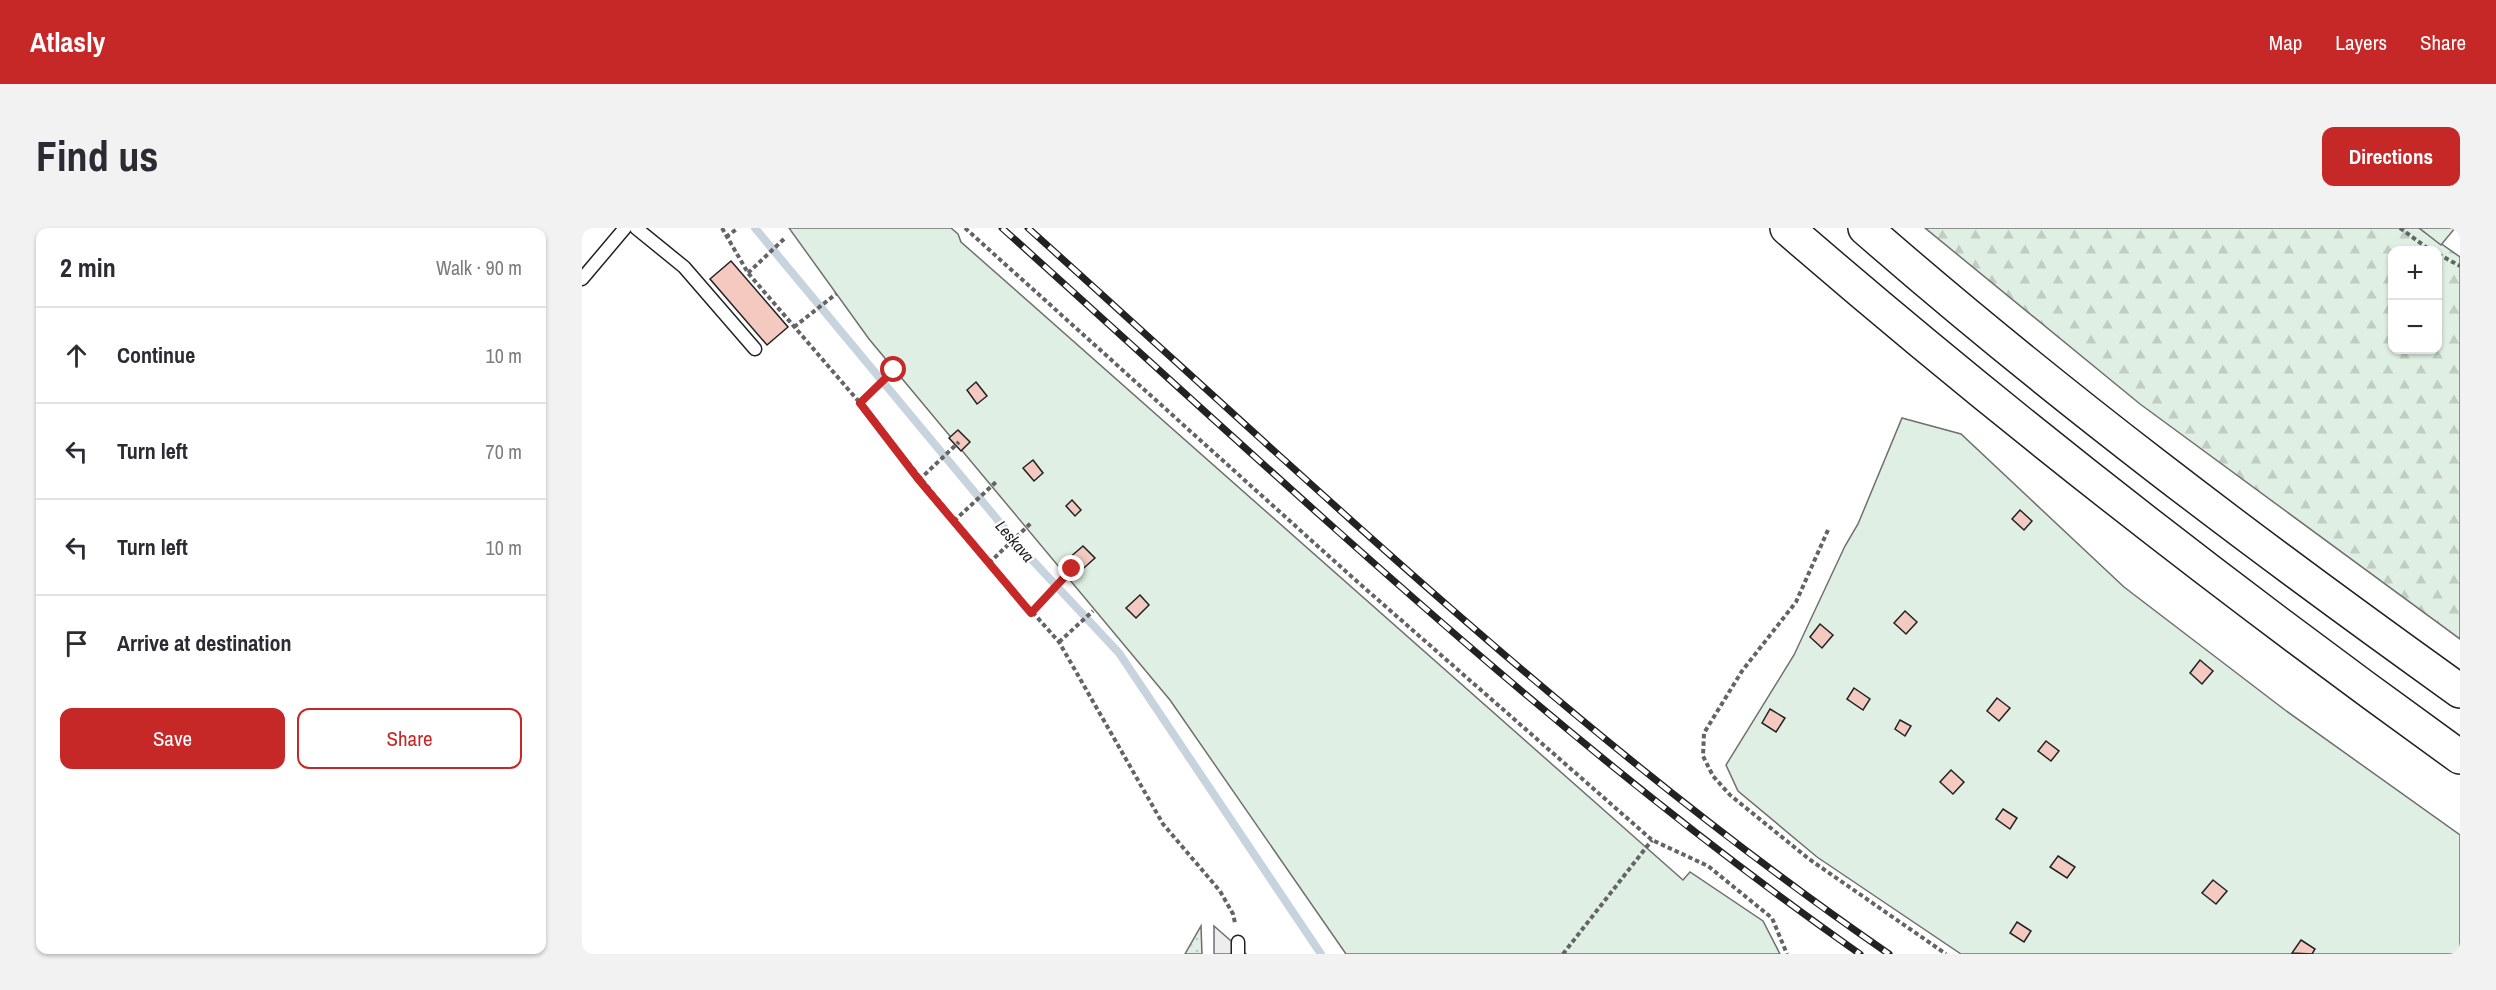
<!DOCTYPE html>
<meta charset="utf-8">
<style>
body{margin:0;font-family:"Archivo Narrow",sans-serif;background:#f2f2f3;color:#2b2b33}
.controls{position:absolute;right:18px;top:18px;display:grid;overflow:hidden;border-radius:12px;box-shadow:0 2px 4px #0004}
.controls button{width:54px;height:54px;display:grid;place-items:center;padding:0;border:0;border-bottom:2px solid #e1e1e2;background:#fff;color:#2b2b33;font:30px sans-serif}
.stop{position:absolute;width:18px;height:18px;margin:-14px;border:4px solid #c62828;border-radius:50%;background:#fff}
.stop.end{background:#c62828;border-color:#fff;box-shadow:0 2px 6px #0008}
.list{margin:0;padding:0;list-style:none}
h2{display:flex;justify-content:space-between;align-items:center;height:78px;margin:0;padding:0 24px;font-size:26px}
h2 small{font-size:20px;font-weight:400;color:#7c7c81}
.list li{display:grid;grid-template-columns:39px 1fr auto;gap:18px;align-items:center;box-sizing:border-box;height:96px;padding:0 24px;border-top:2px solid #e1e1e2}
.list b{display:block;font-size:22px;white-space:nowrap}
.list em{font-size:20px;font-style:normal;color:#7c7c81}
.actions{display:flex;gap:12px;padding:18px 24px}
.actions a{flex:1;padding:14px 0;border:2px solid #c62828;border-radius:12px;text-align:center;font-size:21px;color:#c62828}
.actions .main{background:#c62828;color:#fff}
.icon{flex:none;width:33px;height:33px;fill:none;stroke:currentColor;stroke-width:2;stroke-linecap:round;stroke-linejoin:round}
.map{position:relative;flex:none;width:1878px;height:726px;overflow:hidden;border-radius:12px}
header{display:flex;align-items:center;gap:36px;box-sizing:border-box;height:84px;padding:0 30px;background:#c62828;color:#fff}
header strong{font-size:28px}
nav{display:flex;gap:33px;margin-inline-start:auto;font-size:21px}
.intro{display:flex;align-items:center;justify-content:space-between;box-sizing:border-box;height:144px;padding:0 36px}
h1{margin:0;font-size:42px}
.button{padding:15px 27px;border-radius:12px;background:#c62828;color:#fff;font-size:21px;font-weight:700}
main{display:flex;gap:36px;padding:0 36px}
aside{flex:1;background:#fff;border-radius:12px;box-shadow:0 2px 4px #0004}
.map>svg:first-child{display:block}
.grass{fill:url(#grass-dots);stroke:#6f6f6f;stroke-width:1.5}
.forest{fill:url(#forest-firs);stroke:#6f6f6f;stroke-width:1.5;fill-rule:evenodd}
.garden{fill:#e0efe3;stroke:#6f6f6f;stroke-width:1.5}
.parking{fill:#ededed;stroke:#6f6f6f;stroke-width:1.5}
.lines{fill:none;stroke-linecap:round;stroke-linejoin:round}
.stream{stroke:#c7d3dd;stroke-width:8}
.building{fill:#f3c9c0;stroke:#222;stroke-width:1.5}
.service-casing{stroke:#222;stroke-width:15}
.motorway-casing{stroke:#222;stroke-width:36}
.path{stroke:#646464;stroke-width:4;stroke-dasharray:4.5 3;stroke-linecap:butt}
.service{stroke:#fff;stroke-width:12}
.motorway{stroke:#fff;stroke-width:33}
.rail-casing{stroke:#222;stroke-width:7}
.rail{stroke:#fff;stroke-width:4.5;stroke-dasharray:14;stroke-linecap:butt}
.route{stroke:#c62828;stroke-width:8}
.labels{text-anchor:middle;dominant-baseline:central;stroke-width:4.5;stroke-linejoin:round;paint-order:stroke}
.water-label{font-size:16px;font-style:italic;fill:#222;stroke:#fff}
</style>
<header>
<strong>Atlasly</strong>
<nav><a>Map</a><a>Layers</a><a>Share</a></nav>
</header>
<div class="intro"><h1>Find us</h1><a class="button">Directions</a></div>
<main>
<aside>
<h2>2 min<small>Walk · 90 m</small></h2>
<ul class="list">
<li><svg class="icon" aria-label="ahead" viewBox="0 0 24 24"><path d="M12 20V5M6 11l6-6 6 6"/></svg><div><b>Continue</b></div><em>10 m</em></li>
<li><svg class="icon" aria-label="left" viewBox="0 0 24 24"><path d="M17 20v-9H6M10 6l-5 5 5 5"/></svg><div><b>Turn left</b></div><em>70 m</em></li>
<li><svg class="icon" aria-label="left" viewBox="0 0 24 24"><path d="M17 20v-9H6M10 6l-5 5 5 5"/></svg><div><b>Turn left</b></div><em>10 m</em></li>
<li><svg class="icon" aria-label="arrive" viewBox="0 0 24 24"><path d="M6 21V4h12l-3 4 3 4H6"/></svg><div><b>Arrive at destination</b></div></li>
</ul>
<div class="actions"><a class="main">Save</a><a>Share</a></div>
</aside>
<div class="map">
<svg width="1878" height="726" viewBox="0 0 1878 726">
<defs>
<pattern id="grass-dots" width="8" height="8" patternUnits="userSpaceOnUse" patternTransform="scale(1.5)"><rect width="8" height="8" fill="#e0efe3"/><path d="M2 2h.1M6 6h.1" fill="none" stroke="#c0cdc2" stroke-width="1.8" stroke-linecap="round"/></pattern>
<pattern id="forest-firs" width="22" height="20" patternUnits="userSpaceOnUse" patternTransform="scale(1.5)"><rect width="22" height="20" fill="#e0efe3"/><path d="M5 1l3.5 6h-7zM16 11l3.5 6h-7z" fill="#c0cdc2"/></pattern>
</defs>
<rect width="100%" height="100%" fill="#fff"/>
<path class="grass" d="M619,698L620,726H603Z"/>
<path class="forest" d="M1343,0H1837L1878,29V411L1558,176ZM1810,22H1856V122H1810Z"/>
<g class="garden">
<path d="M207,0H369L376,6L379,14L1101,652L1108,644L1181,693L1198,726H764L588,472L287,111Z"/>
<path d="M1837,0H1873L1859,17Z"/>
<path d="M1320,190L1379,206L1542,359L1703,482L1878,607V726H1379L1235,629L1156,563L1144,537L1212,427L1263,318L1276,296Z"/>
</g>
<path class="parking" d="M632,698L664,726H632Z"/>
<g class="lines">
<path class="stream" d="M173,0L439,320L537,425L739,726"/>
</g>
<g class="building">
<path d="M149,33L206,99L185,117L128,51Z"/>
<path d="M394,154L405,168L395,176L385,162Z"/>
<path d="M376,202L388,214L379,223L367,210Z"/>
<path d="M451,232L461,245L452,253L441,240Z"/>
<path d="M490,272L499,282L493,288L484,278Z"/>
<path d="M1438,282L1450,293L1442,302L1430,291Z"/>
<path d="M501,318L513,330L494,347L489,340L492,338L486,331Z"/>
<path d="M558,367L567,377L554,390L544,380Z"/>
<path d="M1323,383L1335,394L1324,406L1312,395Z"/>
<path d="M1238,396L1251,407L1240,420L1228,409Z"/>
<path d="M1618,432L1631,443L1620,456L1608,445Z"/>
<path d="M1272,460L1288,471L1281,482L1265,471Z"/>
<path d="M1415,470L1428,480L1417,493L1405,483Z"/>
<path d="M1188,481L1203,490L1194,504L1180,495Z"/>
<path d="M1318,492L1329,498L1323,508L1313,501Z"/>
<path d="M1464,513L1477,523L1469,533L1456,523Z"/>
<path d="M1369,542L1382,554L1371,566L1358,554Z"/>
<path d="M1421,581L1435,590L1428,601L1414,591Z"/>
<path d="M1476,628L1493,639L1485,650L1468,639Z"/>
<path d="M1631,652L1645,663L1634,676L1620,665Z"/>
<path d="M1435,694L1449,703L1442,714L1428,705Z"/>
<path d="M1719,712L1733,721L1730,726L1710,725Z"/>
</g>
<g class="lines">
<defs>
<g id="service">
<path d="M54,0L102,39L173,121"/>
<path d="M0,51L43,0"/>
<path d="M656,714V726"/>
</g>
<g id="motorway">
<path d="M1205,0C1421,187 1646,362 1878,529"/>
<path d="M1283,0C1472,165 1674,317 1878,463"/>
</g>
</defs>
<use href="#service" class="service-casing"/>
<use href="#motorway" class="motorway-casing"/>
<g class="path">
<path d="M140,0L166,45L278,175L407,335L477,414L581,596L638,663L651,686L653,695"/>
<path d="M383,0L770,349L1070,612L1126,638L1190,690L1205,726"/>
<path d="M1818,0L1848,22"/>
<path d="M144,9L156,0"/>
<path d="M1856,26L1878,38"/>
<path d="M166,45L203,10"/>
<path d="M212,99L254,66"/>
<path d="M278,175L312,142"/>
<path d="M337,252L377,214"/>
<path d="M372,293L414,254"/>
<path d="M1246,302L1214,374L1160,443L1122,505L1121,528L1131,548L1148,567L1227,631L1364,726"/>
<path d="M407,335L449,295"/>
<path d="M449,385L490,341"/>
<path d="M477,414L511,383"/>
<path d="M981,726L1070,612"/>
</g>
<use href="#service" class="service"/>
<use href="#motorway" class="motorway"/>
<defs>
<g id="rail">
<path d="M420,0C699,250 971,511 1278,726"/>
<path d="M446,0C725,250 997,513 1307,726"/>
</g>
</defs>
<use href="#rail" class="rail-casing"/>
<use href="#rail" class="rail"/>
</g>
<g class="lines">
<path class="route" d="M312,142L278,175L337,252L449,385L490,341"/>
</g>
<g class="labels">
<g class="water-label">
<text transform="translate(433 313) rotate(49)">Leskava</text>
</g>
</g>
</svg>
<div class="controls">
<button>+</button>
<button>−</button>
</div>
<div class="stop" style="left:312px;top:142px"></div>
<div class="stop end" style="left:490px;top:341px"></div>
</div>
</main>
